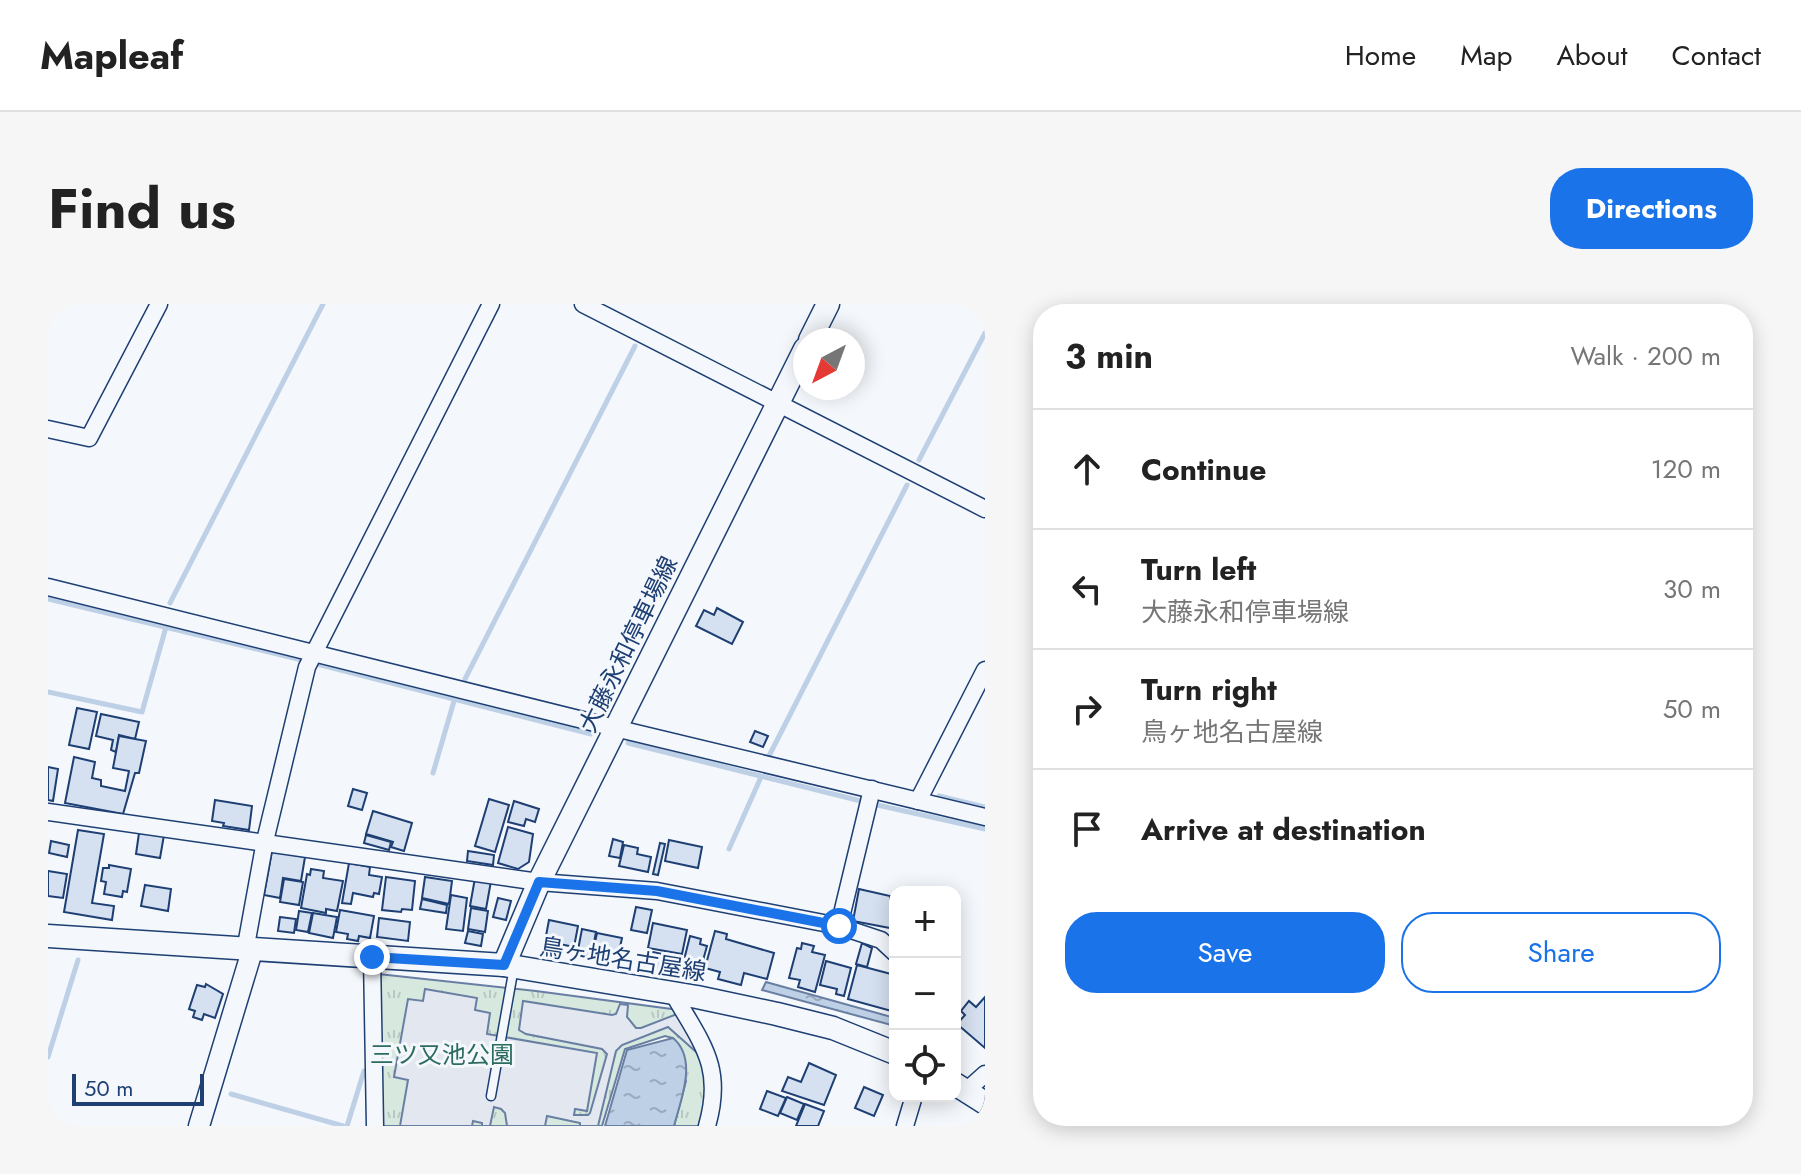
<!DOCTYPE html>
<meta charset="utf-8">
<style>
body{margin:0;font-family:Jost,"Noto Sans JP",sans-serif;background:#f6f6f6;color:#222}
.controls{position:absolute;right:24px;bottom:24px;display:grid;overflow:hidden;border-radius:16px;box-shadow:0 4px 20px #0003}
.controls button{width:72px;height:72px;display:grid;place-items:center;padding:0;border:0;border-bottom:2px solid #e0e0e0;background:#fff;color:#222;font:40px sans-serif}
.compass{position:absolute;left:745px;top:24px;width:72px;height:72px;border-radius:50%;background:#fff;box-shadow:0 4px 20px #0003;rotate:221deg}
.scale{position:absolute;left:24px;bottom:20px;width:132px;box-sizing:border-box;padding-left:8px;border:4px solid #1d3f73;border-top:0;font-size:22px;line-height:28px;white-space:nowrap;color:#1d3f73;-webkit-text-stroke:6px #f4f7fb;paint-order:stroke}
.stop{position:absolute;width:24px;height:24px;margin:-18px;border:6px solid #1a73e8;border-radius:50%;background:#fff}
.stop.end{background:#1a73e8;border-color:#fff;box-shadow:0 2px 8px #0008}
.list{margin:0;padding:0;list-style:none}
h2{display:flex;justify-content:space-between;align-items:center;height:104px;margin:0;padding:0 32px;font-size:34px}
h2 small{font-size:26px;font-weight:400;color:#767676}
.list li{display:grid;grid-template-columns:52px 1fr auto;gap:24px;align-items:center;box-sizing:border-box;height:120px;padding:0 32px;border-top:2px solid #e0e0e0}
.list b{display:block;font-size:30px;white-space:nowrap}
.list p{margin:0;font-size:26px;white-space:nowrap;color:#767676}
.list em{font-size:26px;font-style:normal;color:#767676}
.actions{display:flex;gap:16px;padding:24px 32px}
.actions a{flex:1;padding:18px 0;border:2px solid #1a73e8;border-radius:32px;text-align:center;font-size:28px;color:#1a73e8}
.actions .main{background:#1a73e8;color:#fff}
.icon{flex:none;width:44px;height:44px;fill:none;stroke:currentColor;stroke-width:2;stroke-linecap:round;stroke-linejoin:round}
.map{position:relative;flex:none;width:937px;height:822px;overflow:hidden;border-radius:32px}
header{display:flex;align-items:center;gap:48px;box-sizing:border-box;height:112px;padding:0 40px;background:#fff;border-bottom:2px solid #e0e0e0}
header strong{font-size:38px}
nav{display:flex;gap:44px;margin-inline-start:auto;font-size:28px}
.intro{display:flex;align-items:center;justify-content:space-between;box-sizing:border-box;height:192px;padding:0 48px}
h1{margin:0;font-size:56px}
.button{padding:20px 36px;border-radius:32px;background:#1a73e8;color:#fff;font-size:28px;font-weight:700}
main{display:flex;gap:48px;padding:0 48px}
aside{flex:1;background:#fff;border-radius:32px;box-shadow:0 4px 20px #0003}
.map>svg:first-child{display:block}
.grass{fill:url(#grass-tufts);stroke:#687fa3;stroke-width:2}
.parking{fill:#e3e8f0;stroke:#687fa3;stroke-width:2}
.water{fill:url(#water-ripples);stroke:#687fa3;stroke-width:2}
.lines{fill:none;stroke-linecap:round;stroke-linejoin:round}
.stream{stroke:#bed0e5;stroke-width:5}
.building{fill:#d5e0f0;stroke:#1d3f73;stroke-width:2}
.service-casing{stroke:#1d3f73;stroke-width:11}
.minor-casing{stroke:#1d3f73;stroke-width:19}
.tertiary-casing{stroke:#1d3f73;stroke-width:23}
.secondary-casing{stroke:#1d3f73;stroke-width:25}
.service{stroke:#f4f7fb;stroke-width:8}
.minor{stroke:#f4f7fb;stroke-width:16}
.tertiary{stroke:#f4f7fb;stroke-width:20}
.secondary{stroke:#f4f7fb;stroke-width:22}
.route{stroke:#1a73e8;stroke-width:10}
.labels{text-anchor:middle;dominant-baseline:central;stroke-width:6;stroke-linejoin:round;paint-order:stroke}
.street-label{font-size:24px;fill:#1d3f73;stroke:#f4f7fb}
.park-label{font-size:24px;fill:#2c6c60;stroke:#f4f7fb}
</style>
<header>
<strong>Mapleaf</strong>
<nav><a>Home</a><a>Map</a><a>About</a><a>Contact</a></nav>
</header>
<div class="intro"><h1>Find us</h1><a class="button">Directions</a></div>
<main>
<div class="map">
<svg width="937" height="822" viewBox="0 0 937 822">
<defs>
<pattern id="grass-tufts" width="24" height="20" patternUnits="userSpaceOnUse" patternTransform="scale(2)"><rect width="24" height="20" fill="#d7e8df"/><path d="M3 7l-1-3M5 7V3M7 7l1-3M15 17l-1-3M17 17v-4M19 17l1-3" fill="none" stroke="#b8c8c3"/></pattern>
<pattern id="water-ripples" width="26" height="14" patternUnits="userSpaceOnUse" patternTransform="scale(2)"><rect width="26" height="14" fill="#bed0e5"/><path d="M2 4q2-2 4 0t4 0M15 11q2-2 4 0t4 0" fill="none" stroke="#9aaabe"/></pattern>
</defs>
<rect width="100%" height="100%" fill="#f4f7fb"/>
<path class="grass" d="M321,669L488,687L631,706L662,775L655,822H626L638,777L625,734L617,732L577,745L554,822H322Z"/>
<path class="parking" d="M377,685L429,694L427,706L442,709L439,730L549,749L539,807L527,805L526,811H540L542,809L559,750L554,745L478,730L471,726L475,697L564,711L568,710L572,700L580,701L579,713L588,724H593L629,710L656,755L620,723L574,741L568,747L550,822H532V819L499,812L497,822H459L457,809L453,805L446,803L442,822H434V819L425,817L424,822H352L360,776L346,773L360,695L375,697Z"/>
<g class="water">
<path d="M718,678L847,714V722L714,686Z"/>
<path d="M625,734C650,755 633,795 626,822H557L579,746Z"/>
</g>
<g class="lines">
<g class="stream">
<path d="M871,156L937,29"/>
<path d="M0,295L254,356"/>
<path d="M122,299L275,0"/>
<path d="M269,360L543,430"/>
<path d="M417,375L587,42"/>
<path d="M0,388L94,408L118,323"/>
<path d="M580,439L813,497"/>
<path d="M721,452L859,181"/>
<path d="M385,469L406,397"/>
<path d="M891,492L937,503"/>
<path d="M825,500L937,525"/>
<path d="M681,545L713,473"/>
<path d="M0,753L30,656"/>
<path d="M183,790L295,822"/>
<path d="M299,822L316,767"/>
</g>
</g>
<g class="building">
<path d="M669,304L695,318L684,340L648,322L656,306L666,311Z"/>
<path d="M29,404L49,408L41,445L21,441Z"/>
<path d="M53,410L91,418L87,435L71,431L68,448L63,446L65,436L48,432Z"/>
<path d="M707,427L720,432L715,443L702,438Z"/>
<path d="M71,432L98,437L91,469H87L75,510L17,499L26,453L47,458L44,474L53,476V482L77,487L81,467L65,464Z"/>
<path d="M0,463L10,465L5,497L0,496Z"/>
<path d="M305,485L319,489L314,506L300,502Z"/>
<path d="M441,495L461,501L447,548L427,542Z"/>
<path d="M167,496L204,502L201,526L175,522L176,519L164,517Z"/>
<path d="M466,497L491,505L487,518L478,515L476,522L460,518Z"/>
<path d="M325,507L364,519L356,547L343,543L345,538L318,530Z"/>
<path d="M460,523L485,530L481,558L470,565L450,559Z"/>
<path d="M30,526L56,530L44,599L66,602L64,616L16,608Z"/>
<path d="M97,528L116,531L112,554L88,550L91,529L96,530Z"/>
<path d="M318,531L343,538L341,546L316,539Z"/>
<path d="M565,535L575,538L572,554L561,552Z"/>
<path d="M621,536L654,543L650,564L617,557Z"/>
<path d="M3,537L21,541L19,553L1,549Z"/>
<path d="M612,539L617,540L610,571L605,570Z"/>
<path d="M576,541L590,544L589,550L603,553L600,568L571,562Z"/>
<path d="M224,547L257,553L253,577L235,574L232,594L216,591Z"/>
<path d="M420,547L446,551L445,561L419,557Z"/>
<path d="M301,559L322,563L321,571L334,573L331,590L326,589L325,593L305,589L303,600L294,599Z"/>
<path d="M61,561L83,565L79,588L75,587L74,593L56,590L58,578L53,577L55,564H61Z"/>
<path d="M263,565L276,567L275,574L295,577L289,607L278,605V609L253,604L259,570L262,571Z"/>
<path d="M0,567L19,570L15,594L0,592Z"/>
<path d="M338,573L367,577L364,606L354,605L353,608L334,606Z"/>
<path d="M377,573L404,577L401,600L374,594Z"/>
<path d="M427,574L443,577L438,605L422,602Z"/>
<path d="M236,575L255,578L251,601L232,598Z"/>
<path d="M97,581L123,585L120,607L93,602Z"/>
<path d="M811,585L842,592V596L847,597V625L805,617Z"/>
<path d="M403,591L419,594L415,627L398,625Z"/>
<path d="M450,594L463,597L458,616L445,613Z"/>
<path d="M374,595L399,601L398,609L372,605Z"/>
<path d="M588,603L604,606L599,629L583,626Z"/>
<path d="M423,604L440,607L437,628L420,625Z"/>
<path d="M292,606L326,612L322,634L311,632L310,637L299,635L300,630L288,628Z"/>
<path d="M251,607L264,609L260,628L248,626Z"/>
<path d="M265,609L289,613L285,634L261,629Z"/>
<path d="M232,613L248,615L246,629L230,627Z"/>
<path d="M331,614L362,618L360,637L329,633Z"/>
<path d="M501,616L530,622L526,643L497,637Z"/>
<path d="M605,619L639,626L634,650L600,644Z"/>
<path d="M534,625L548,628L543,654L529,651Z"/>
<path d="M420,627L435,630L433,642L417,639Z"/>
<path d="M667,627L679,630L678,635L726,649L719,675L696,669L693,681L670,675L672,668L657,664Z"/>
<path d="M549,629L574,634L569,657L544,652Z"/>
<path d="M642,632L653,635L652,640L659,642L654,660L636,656Z"/>
<path d="M754,639L766,642L764,648L777,651L767,688L750,683L752,676L741,674L749,644L753,645Z"/>
<path d="M814,639L824,644L819,663L808,660Z"/>
<path d="M600,647L633,654L629,673L596,666Z"/>
<path d="M778,657L803,664L796,692L788,690L789,685L772,681Z"/>
<path d="M809,661L847,671V708L800,695Z"/>
<path d="M158,680L175,690L167,714L156,710L154,716L145,713L147,707L141,705L149,681L157,683Z"/>
<path d="M937,693V744L909,720L917,711L913,707L921,697L928,703Z"/>
<path d="M761,759L788,771L776,801L734,787L740,773L753,778Z"/>
<path d="M816,783L835,791L826,812L807,804Z"/>
<path d="M719,787L738,794L730,812L712,805Z"/>
<path d="M739,793L756,800L749,816L732,809Z"/>
<path d="M757,800L776,807L770,822H748Z"/>
</g>
<g class="lines">
<defs>
<path id="service" d="M443,792L466,663"/>
<g id="minor">
<path d="M535,0L937,205"/>
<path d="M0,125L41,134L111,0"/>
<path d="M0,283L567,424L937,513"/>
<path d="M870,497L937,366"/>
<path d="M0,508L491,578L609,587L791,622L833,636L847,649"/>
<path d="M791,622L824,485"/>
<path d="M197,647L217,537L259,363L443,0"/>
<path d="M324,653L327,822"/>
<path d="M626,691C654,740 676,763 659,822"/>
<path d="M918,787L937,770"/>
<path d="M857,822L866,792"/>
</g>
<path id="tertiary" d="M151,822L204,647"/>
<g id="secondary">
<path d="M762,36L780,0"/>
<path d="M0,632L456,661L649,693L729,710L785,724L847,749"/>
<path d="M456,661L491,578L757,45"/>
<path d="M907,780L937,799"/>
</g>
</defs>
<use href="#service" class="service-casing"/>
<use href="#minor" class="minor-casing"/>
<use href="#tertiary" class="tertiary-casing"/>
<use href="#secondary" class="secondary-casing"/>
<use href="#service" class="service"/>
<use href="#minor" class="minor"/>
<use href="#tertiary" class="tertiary"/>
<use href="#secondary" class="secondary"/>
</g>
<g class="lines">
<path class="route" d="M324,653L456,661L491,578L609,587L791,622"/>
</g>
<g class="labels">
<g class="street-label">
<text transform="translate(580 340) rotate(-64)">大藤永和停車場線</text>
<text transform="translate(575 655) rotate(9)">鳥ヶ地名古屋線</text>
</g>
<g class="park-label">
<text x="394" y="750">三ツ又池公園</text>
</g>
</g>
</svg>
<div class="controls">
<button>+</button>
<button>−</button>
<button><svg class="icon" aria-label="locate" viewBox="0 0 24 24"><circle cx="12" cy="12" r="6"/><path d="M12 2v4M12 18v4M2 12h4M18 12h4"/></svg></button>
</div>
<svg class="compass" viewBox="-18 -18 36 36"><path d="M0-13l5 13h-10z" fill="#e53935"/><path d="M0 13l5-13h-10z" fill="#767676"/></svg>
<div class="scale">50 m</div>
<div class="stop" style="left:791px;top:622px"></div>
<div class="stop end" style="left:324px;top:653px"></div>
</div>
<aside>
<h2>3 min<small>Walk · 200 m</small></h2>
<ul class="list">
<li><svg class="icon" aria-label="ahead" viewBox="0 0 24 24"><path d="M12 20V5M6 11l6-6 6 6"/></svg><div><b>Continue</b></div><em>120 m</em></li>
<li><svg class="icon" aria-label="left" viewBox="0 0 24 24"><path d="M17 20v-9H6M10 6l-5 5 5 5"/></svg><div><b>Turn left</b><p>大藤永和停車場線</p></div><em>30 m</em></li>
<li><svg class="icon" aria-label="right" viewBox="0 0 24 24"><path d="M7 20v-9h11M14 6l5 5-5 5"/></svg><div><b>Turn right</b><p>鳥ヶ地名古屋線</p></div><em>50 m</em></li>
<li><svg class="icon" aria-label="arrive" viewBox="0 0 24 24"><path d="M6 21V4h12l-3 4 3 4H6"/></svg><div><b>Arrive at destination</b></div></li>
</ul>
<div class="actions"><a class="main">Save</a><a>Share</a></div>
</aside>
</main>
